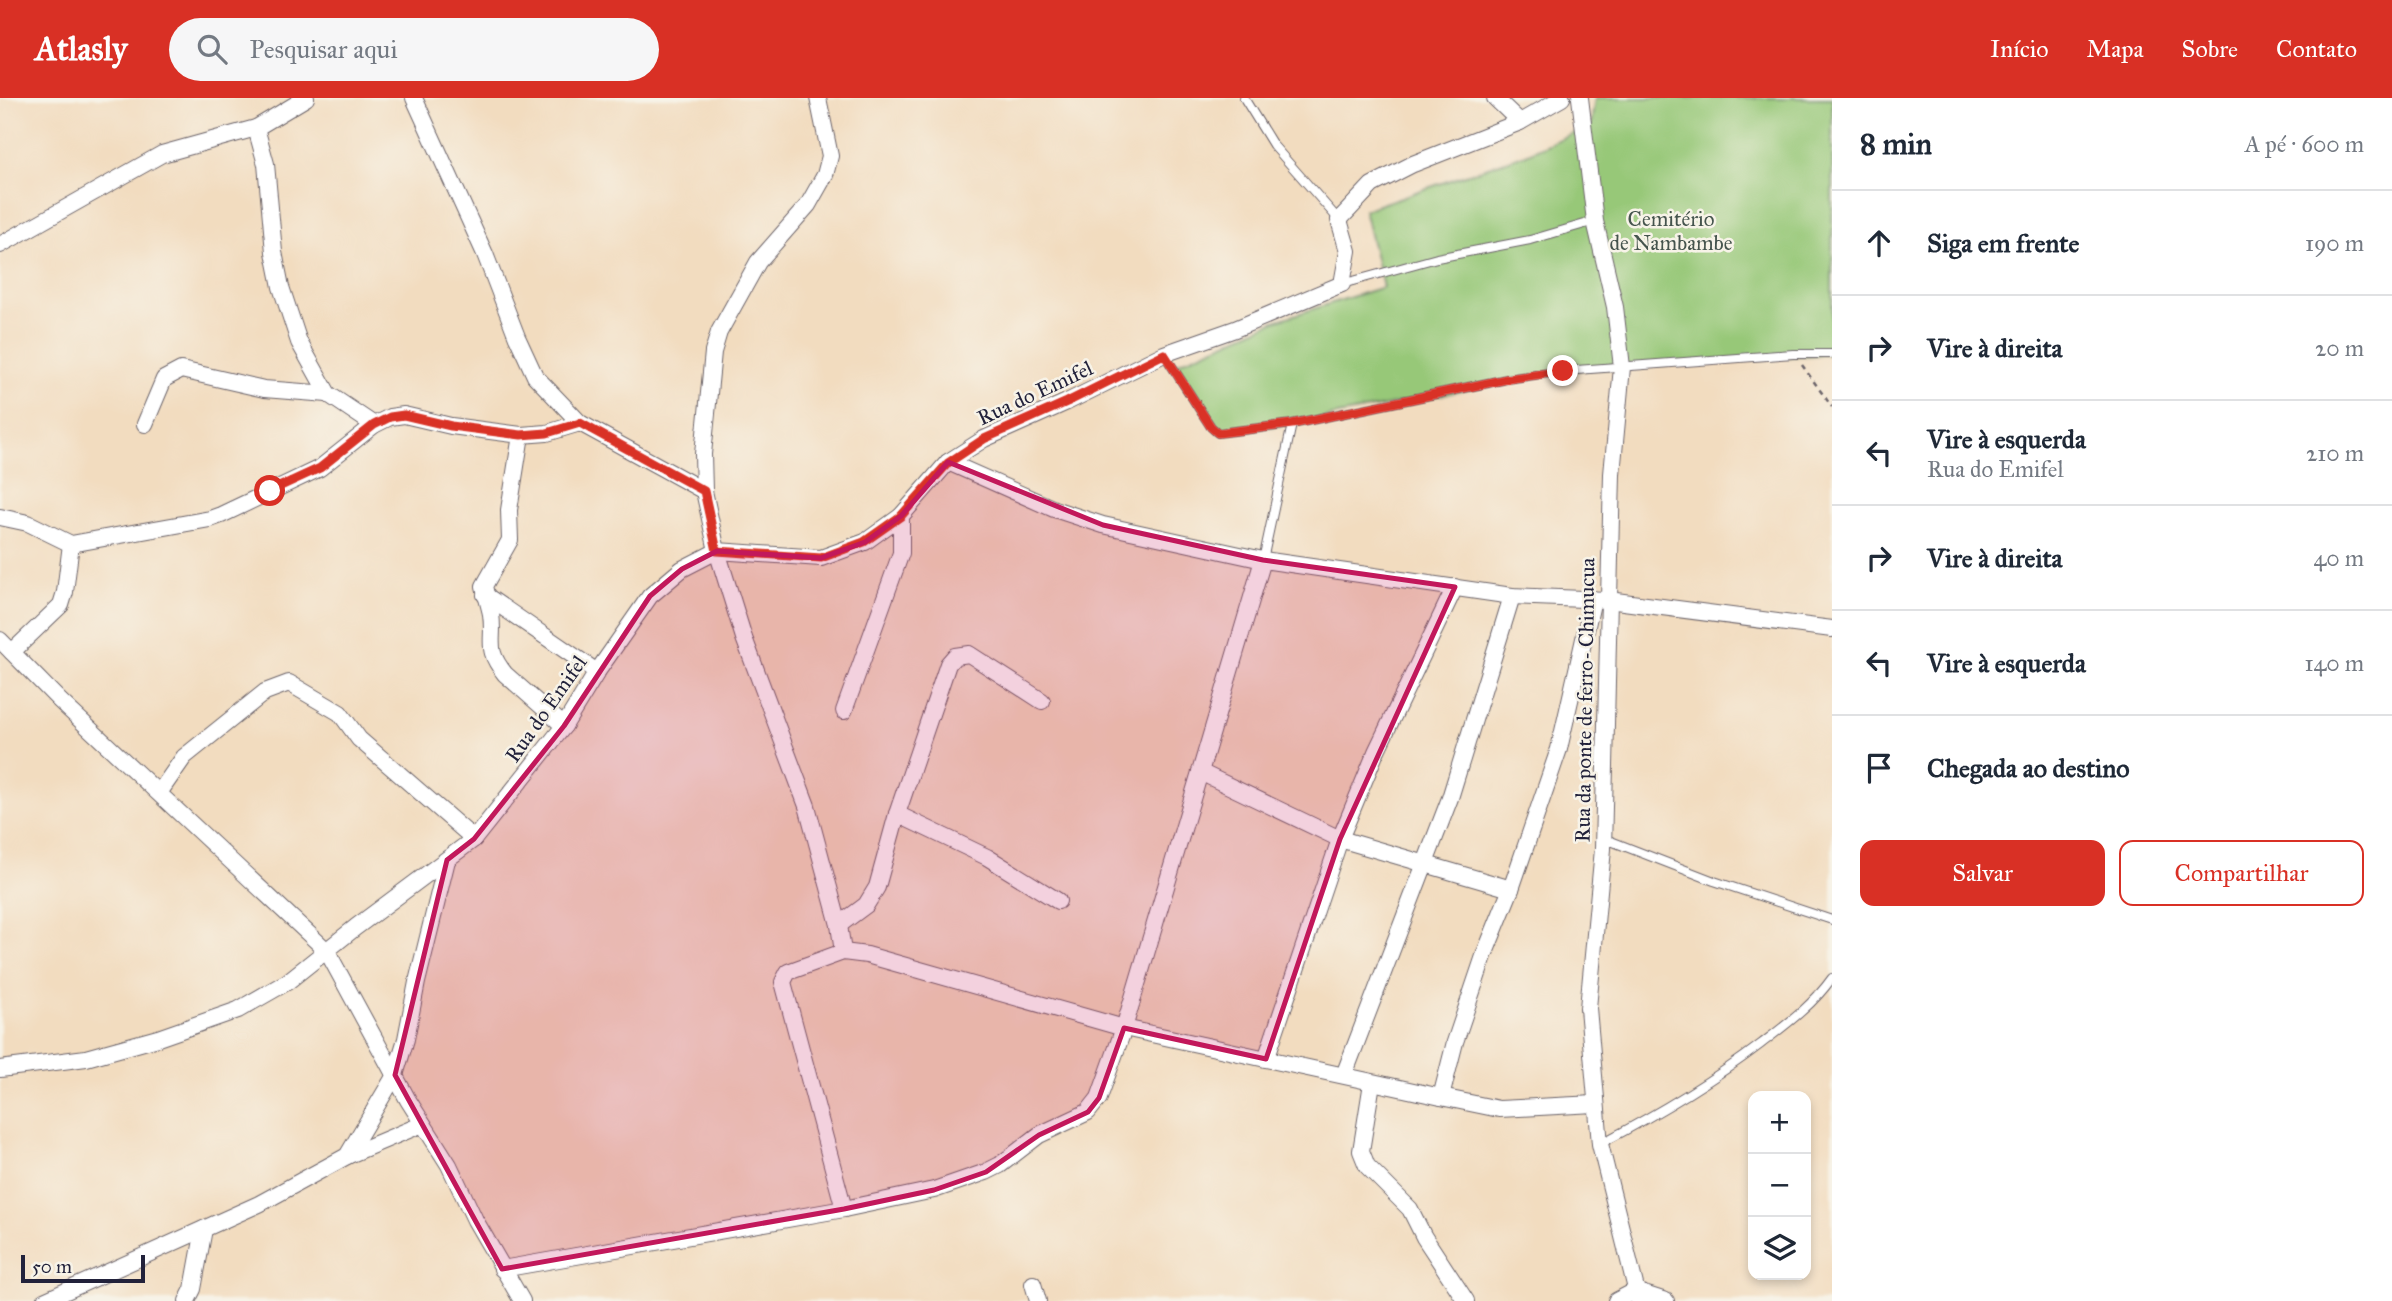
<!DOCTYPE html>
<html lang="pt">
<meta charset="utf-8">
<style>
body{margin:0;font-family:"IM FELL Great Primer",serif;background:#f6f6f7;color:#1f2937}
.controls{position:absolute;right:21px;bottom:21px;display:grid;overflow:hidden;border-radius:14px;box-shadow:0 4px 10px #0003}
.controls button{width:63px;height:63px;display:grid;place-items:center;padding:0;border:0;border-bottom:2px solid #e0e1e3;background:#fff;color:#1f2937;font:35px sans-serif}
.scale{position:absolute;left:21px;bottom:18px;width:124px;box-sizing:border-box;padding-left:7px;border:4px solid #22223b;border-top:0;font-size:19px;line-height:24px;white-space:nowrap;color:#22223b;-webkit-text-stroke:5px #f7f3e8;paint-order:stroke}
.stop{position:absolute;width:21px;height:21px;margin:-16px;border:5px solid #d93025;border-radius:50%;background:#fff}
.stop.end{background:#d93025;border-color:#fff;box-shadow:0 2px 7px #0008}
.list{margin:0;padding:0;list-style:none}
h2{display:flex;justify-content:space-between;align-items:center;height:91px;margin:0;padding:0 28px;font-size:30px}
h2 small{font-size:23px;font-weight:400;color:#747a83}
.list li{display:grid;grid-template-columns:46px 1fr auto;gap:21px;align-items:center;box-sizing:border-box;height:105px;padding:0 28px;border-top:2px solid #e0e1e3}
.list b{display:block;font-size:26px;white-space:nowrap}
.list p{margin:0;font-size:23px;white-space:nowrap;color:#747a83}
.list em{font-size:23px;font-style:normal;color:#747a83}
.actions{display:flex;gap:14px;padding:21px 28px}
.actions a{flex:1;padding:16px 0;border:2px solid #d93025;border-radius:14px;text-align:center;font-size:24px;color:#d93025}
.actions .main{background:#d93025;color:#fff}
.icon{flex:none;width:38px;height:38px;fill:none;stroke:currentColor;stroke-width:2;stroke-linecap:round;stroke-linejoin:round}
.map{position:relative;flex:none;width:1832px;height:1203px;overflow:hidden}
header{display:flex;align-items:center;gap:42px;box-sizing:border-box;height:98px;padding:0 35px;background:#d93025;color:#fff}
header strong{font-size:33px}
nav{display:flex;gap:38px;margin-inline-start:auto;font-size:24px}
.search{width:490px;height:63px;background:#f6f6f7;display:flex;align-items:center;gap:18px;box-sizing:border-box;padding:0 24px;border-radius:38px;color:#747a83;font-size:26px}
main{display:flex}
aside{flex:1;background:#fff}
.map>svg:first-child{display:block}
.green{fill:#97c878;stroke:#5c755a;stroke-width:2}
.lines{fill:none;stroke-linecap:round;stroke-linejoin:round}
.service-casing{stroke:#6b6369;stroke-width:10}
.minor-casing{stroke:#6b6369;stroke-width:18}
.path{stroke:#6b6369;stroke-width:2.5;stroke-dasharray:5 5;stroke-linecap:butt}
.service{stroke:#fff;stroke-width:8}
.minor{stroke:#fff;stroke-width:16}
.route{stroke:#d93025;stroke-width:9}
.marked{fill:#c2185b;fill-opacity:0.2;stroke:#c2185b;stroke-width:5;stroke-linejoin:round}
.labels{text-anchor:middle;dominant-baseline:central;stroke-width:5;stroke-linejoin:round;paint-order:stroke}
.park-label{font-size:21px;fill:#45544d;stroke:#f7f3e8}
.street-label{font-size:21px;fill:#22223b;stroke:#f7f3e8}
</style>
<header>
<strong>Atlasly</strong>
<div class="search"><svg class="icon" aria-label="search" viewBox="0 0 24 24"><circle cx="10" cy="10" r="6"/><path d="M15 15l6 6"/></svg>Pesquisar aqui</div>
<nav><a>Início</a><a>Mapa</a><a>Sobre</a><a>Contato</a></nav>
</header>
<main>
<div class="map">
<svg width="1832" height="1203" viewBox="0 0 1832 1203">
<rect width="100%" height="100%" fill="#f7f3e8"/>
<filter id="ink" filterUnits="userSpaceOnUse"><feTurbulence type="fractalNoise" baseFrequency=".0143" numOctaves="2"/><feDisplacementMap in="SourceGraphic" scale="14" xChannelSelector="R" yChannelSelector="G"/><feConvolveMatrix kernelMatrix="1 2 1 2 8 2 1 2 1" color-interpolation-filters="sRGB"/></filter>
<filter id="wash" filterUnits="userSpaceOnUse"><feTurbulence type="fractalNoise" baseFrequency=".00686" numOctaves="4" result="noise"/><feDisplacementMap in="SourceGraphic" scale="28" xChannelSelector="R" yChannelSelector="G"/><feGaussianBlur stdDeviation="1.57" result="paint"/><feColorMatrix in="noise" values="0 0 0 0 0 0 0 0 0 0 0 0 0 0 0 0 0 1.4 0 .05"/><feComposite in="paint" operator="in"/></filter>
<g filter="url(#wash)">
<rect width="100%" height="100%" fill="#f2dcbf"/>
<path class="green" d="M1595,0H1832V256L1563,273L1292,326L1218,335L1173,267L1275,223L1383,189L1364,112L1526,56L1591,27Z"/>
</g>
<g filter="url(#ink)">
<g class="lines">
<defs>
<g id="service">
<path d="M1244,0L1273,47L1339,122"/>
<path d="M1342,186L1437,160L1530,142L1595,123"/>
<path d="M1164,256L1211,329L1218,335L1292,326L1507,281L1563,273L1793,256H1832"/>
<path d="M1263,462L1292,326"/>
<path d="M1603,740L1714,783L1832,822"/>
<path d="M1600,1046C1657,1016 1710,985 1761,946C1787,926 1813,907 1832,880"/>
</g>
<g id="minor">
<path d="M414,0L485,156L517,239L535,278L580,325L704,393"/>
<path d="M818,0L830,58L825,77L808,107L758,164L719,234L713,254L703,356L704,393L717,453L744,540L807,708L839,827L843,854"/>
<path d="M1495,0L1520,24"/>
<path d="M1580,0L1595,123L1615,209L1622,269L1612,376L1603,751L1588,910L1600,1046L1639,1203"/>
<path d="M256,30L266,66L274,154L281,189L299,244L328,296L374,327"/>
<path d="M0,147L162,56L256,30L306,0"/>
<path d="M145,326L164,281L181,272L264,291L328,296"/>
<path d="M521,337L509,412L510,442L484,488C486,497 489,507 491,516C495,544 484,550 505,576L564,628"/>
<path d="M948,364L1054,411L1103,427L1263,462L1512,498L1608,502L1832,531"/>
<path d="M0,419L28,425L71,446L210,421L221,417L320,370L374,327L390,319L404,317L451,328L521,337L547,335L580,325"/>
<path d="M485,497L597,574"/>
<path d="M0,542L60,603L327,853L408,1002L449,1067L475,1122L522,1203"/>
<path d="M12,554L61,507L65,494L71,446"/>
<path d="M844,613L901,455V418"/>
<path d="M1200,674L1340,741L1511,791"/>
<path d="M159,695L184,659L265,594L289,585L340,615L359,641L474,741"/>
<path d="M897,716L987,759L1058,803"/>
<path d="M839,827L866,807L877,789L897,716L948,566L955,558L969,556L1042,603"/>
<path d="M1266,961L1340,741L1376,654L1455,489"/>
<path d="M0,971L86,960L158,940L238,912L287,884L356,829L474,741L564,628L597,574L650,498L682,471L717,453L821,460L865,444L901,418L948,364L984,341L1067,304L1164,256L1235,231L1342,186L1348,153L1339,122L1372,87L1413,66L1520,24L1562,0"/>
<path d="M1344,977L1450,700L1512,498"/>
<path d="M1372,985L1361,1053L1367,1068L1410,1111L1424,1139L1466,1203"/>
<path d="M1441,999L1455,944L1485,855L1511,791L1559,651L1593,501"/>
<path d="M347,1058L423,1026"/>
<path d="M844,1111L783,884L788,874L843,854L867,857L1124,930L1441,999L1499,1011L1595,1006"/>
<path d="M502,1171L844,1111L934,1092L986,1074L1000,1067L1039,1037L1088,1014L1099,1000L1124,930L1263,462"/>
<path d="M1033,1186L1038,1203"/>
<path d="M44,1203L259,1106L347,1058L395,977L406,941L417,884L447,762"/>
<path d="M187,1203L193,1191L204,1131"/>
<path d="M1616,1203L1635,1193L1666,1203"/>
</g>
</defs>
<use href="#service" class="service-casing"/>
<use href="#minor" class="minor-casing"/>
<path class="path" d="M1802,267L1832,309"/>
<use href="#service" class="service"/>
<use href="#minor" class="minor"/>
</g>
</g>
<g class="lines" filter="url(#ink)">
<path class="route" d="M270,393L320,370L374,327L390,319L404,317L451,328L521,337L547,335L580,325L704,393L717,453L821,460L864,444L901,418L948,365L984,341L1067,304L1164,256L1211,329L1218,335L1292,326L1507,281L1563,273"/>
</g>
<path class="marked" d="M948,364L1103,427L1263,462L1455,489L1340,741L1266,961L1124,930L1099,1000L1088,1014L1039,1037L986,1074L934,1092L844,1111L502,1171L395,977L447,762L474,741L564,628L650,498L682,471L717,453L821,460L865,444L901,418Z"/>
<g class="labels">
<g class="park-label">
<text x="1671" y="121">Cemitério<tspan x="1671" dy="24">de Nambambe</tspan></text>
</g>
<g class="street-label">
<text transform="translate(1035 295) rotate(-25)">Rua do Emifel</text>
<text transform="translate(1585 602) rotate(-89)">Rua da ponte de ferro- Chimucua</text>
<text transform="translate(546 611) rotate(-55)">Rua do Emifel</text>
</g>
</g>
</svg>
<div class="controls">
<button>+</button>
<button>−</button>
<button><svg class="icon" aria-label="layers" viewBox="0 0 24 24"><path d="M12 4l9 5-9 5-9-5zM3 14l9 5 9-5"/></svg></button>
</div>
<div class="scale">50 m</div>
<div class="stop" style="left:270px;top:393px"></div>
<div class="stop end" style="left:1563px;top:273px"></div>
</div>
<aside>
<h2>8 min<small>A pé · 600 m</small></h2>
<ul class="list">
<li><svg class="icon" aria-label="ahead" viewBox="0 0 24 24"><path d="M12 20V5M6 11l6-6 6 6"/></svg><div><b>Siga em frente</b></div><em>190 m</em></li>
<li><svg class="icon" aria-label="right" viewBox="0 0 24 24"><path d="M7 20v-9h11M14 6l5 5-5 5"/></svg><div><b>Vire à direita</b></div><em>20 m</em></li>
<li><svg class="icon" aria-label="left" viewBox="0 0 24 24"><path d="M17 20v-9H6M10 6l-5 5 5 5"/></svg><div><b>Vire à esquerda</b><p>Rua do Emifel</p></div><em>210 m</em></li>
<li><svg class="icon" aria-label="right" viewBox="0 0 24 24"><path d="M7 20v-9h11M14 6l5 5-5 5"/></svg><div><b>Vire à direita</b></div><em>40 m</em></li>
<li><svg class="icon" aria-label="left" viewBox="0 0 24 24"><path d="M17 20v-9H6M10 6l-5 5 5 5"/></svg><div><b>Vire à esquerda</b></div><em>140 m</em></li>
<li><svg class="icon" aria-label="arrive" viewBox="0 0 24 24"><path d="M6 21V4h12l-3 4 3 4H6"/></svg><div><b>Chegada ao destino</b></div></li>
</ul>
<div class="actions"><a class="main">Salvar</a><a>Compartilhar</a></div>
</aside>
</main>
